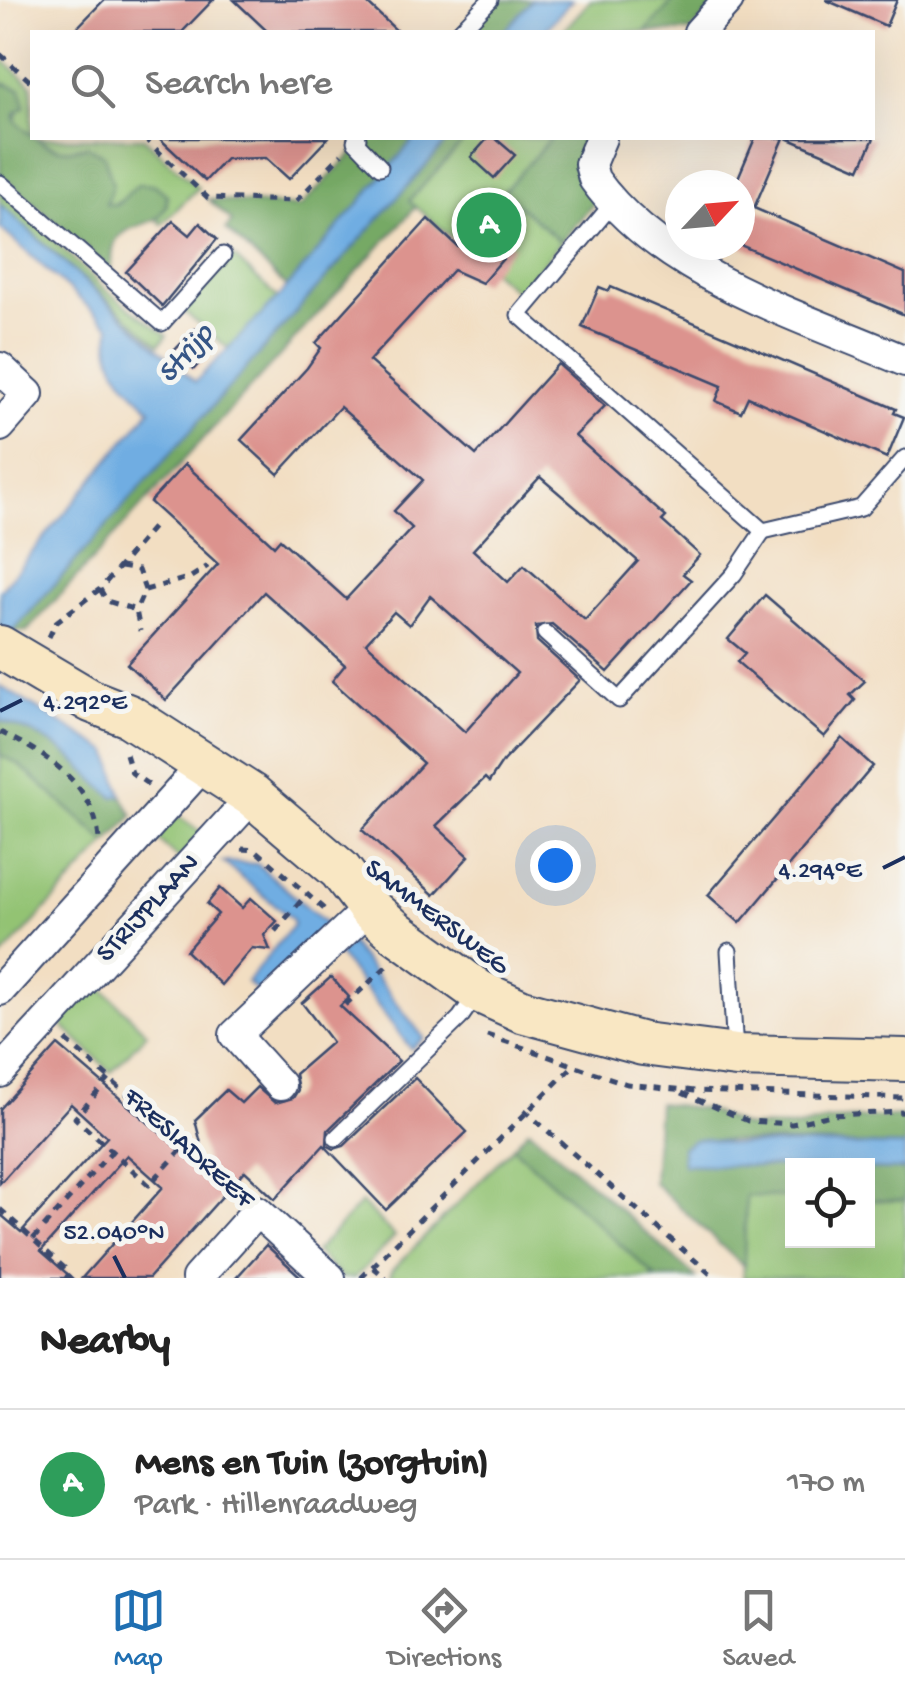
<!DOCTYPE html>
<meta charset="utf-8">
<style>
body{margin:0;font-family:"Gochi Hand",sans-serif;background:#f2f2f2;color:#222}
.controls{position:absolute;right:30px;bottom:30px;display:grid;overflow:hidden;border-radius:0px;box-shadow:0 10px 40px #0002}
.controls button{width:90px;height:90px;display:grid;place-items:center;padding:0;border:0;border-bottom:2px solid #e0e0e0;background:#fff;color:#222;font:50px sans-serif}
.compass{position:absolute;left:665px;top:170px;width:90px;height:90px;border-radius:50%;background:#fff;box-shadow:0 10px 40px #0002;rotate:64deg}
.you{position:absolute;left:555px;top:865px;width:35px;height:35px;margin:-25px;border:8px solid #fff;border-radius:50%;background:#1a73e8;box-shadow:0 0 0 15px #1a73e833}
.badge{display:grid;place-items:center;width:65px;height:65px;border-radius:50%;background:#1f6fb2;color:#fff;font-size:32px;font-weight:700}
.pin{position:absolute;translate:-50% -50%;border:5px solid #fff;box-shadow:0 2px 10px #0006}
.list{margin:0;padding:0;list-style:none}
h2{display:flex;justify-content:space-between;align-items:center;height:130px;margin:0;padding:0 40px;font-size:42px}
h2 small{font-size:32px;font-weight:400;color:#767676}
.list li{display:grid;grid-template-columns:65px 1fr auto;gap:30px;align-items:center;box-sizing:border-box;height:150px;padding:0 40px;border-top:2px solid #e0e0e0}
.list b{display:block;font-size:38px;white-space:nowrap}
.list p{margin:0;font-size:32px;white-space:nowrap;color:#767676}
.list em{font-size:32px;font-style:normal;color:#767676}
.icon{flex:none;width:55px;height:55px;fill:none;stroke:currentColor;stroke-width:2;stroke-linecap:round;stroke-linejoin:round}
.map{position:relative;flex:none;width:905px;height:1278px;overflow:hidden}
.search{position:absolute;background:#fff;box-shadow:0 10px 40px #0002;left:30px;right:30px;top:30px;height:110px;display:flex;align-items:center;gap:25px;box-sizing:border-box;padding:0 35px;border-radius:0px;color:#767676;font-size:38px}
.sheet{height:280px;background:#fff}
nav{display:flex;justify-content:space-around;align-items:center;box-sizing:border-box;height:140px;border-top:2px solid #e0e0e0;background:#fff;font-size:28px;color:#767676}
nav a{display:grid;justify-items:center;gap:5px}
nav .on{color:#1f6fb2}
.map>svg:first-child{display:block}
.green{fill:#93c373;stroke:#577968;stroke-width:2.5}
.forest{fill:#76a965;stroke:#486c62;stroke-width:2.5}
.water{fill:#70ade2;stroke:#466ea0;stroke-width:2.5}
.building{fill:#dc938e;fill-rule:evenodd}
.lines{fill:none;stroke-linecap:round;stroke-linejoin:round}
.lane-casing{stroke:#3b496d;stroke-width:19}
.street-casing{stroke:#3b496d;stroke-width:34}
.secondary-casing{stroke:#3b496d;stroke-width:46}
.path{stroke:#3b496d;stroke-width:5;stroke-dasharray:8 8;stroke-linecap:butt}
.lane{stroke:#fff;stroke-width:15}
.street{stroke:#fff;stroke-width:30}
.secondary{stroke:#f9e7c3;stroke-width:42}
.ticks{fill:none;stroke:#1b2f5e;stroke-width:4}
.labels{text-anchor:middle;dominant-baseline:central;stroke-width:10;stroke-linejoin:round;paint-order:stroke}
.street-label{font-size:28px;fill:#1b2f5e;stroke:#f6f6f2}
.water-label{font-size:30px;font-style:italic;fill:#355586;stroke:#f6f6f2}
.ticks-label{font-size:25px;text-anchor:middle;fill:#1b2f5e;stroke:#f6f6f2;stroke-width:10;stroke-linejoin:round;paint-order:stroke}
</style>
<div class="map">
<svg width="905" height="1278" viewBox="0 0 905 1278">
<rect width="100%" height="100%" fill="#f6f6f2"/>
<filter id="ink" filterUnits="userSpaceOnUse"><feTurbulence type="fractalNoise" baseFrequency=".01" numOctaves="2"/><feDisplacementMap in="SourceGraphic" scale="20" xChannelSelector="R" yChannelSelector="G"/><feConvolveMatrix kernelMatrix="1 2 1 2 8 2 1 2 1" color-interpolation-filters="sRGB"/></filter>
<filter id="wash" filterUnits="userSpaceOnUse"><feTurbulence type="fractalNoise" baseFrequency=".0048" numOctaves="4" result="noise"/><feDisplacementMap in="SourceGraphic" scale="40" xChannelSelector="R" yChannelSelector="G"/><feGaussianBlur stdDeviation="2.25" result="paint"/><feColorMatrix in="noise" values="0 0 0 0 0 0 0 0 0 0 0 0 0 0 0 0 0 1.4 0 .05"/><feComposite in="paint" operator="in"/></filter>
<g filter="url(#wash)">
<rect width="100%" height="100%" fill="#f2dec2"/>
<g class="green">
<path d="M591,0H674L645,32H562Z"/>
<path d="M0,57L32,85V136L15,121L20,109L8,83H0Z"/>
<path d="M34,138H144L198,188L162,224L157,220L167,205V195L155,185L110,206L105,200L110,192L87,146L63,151Z"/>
<path d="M467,138H551L503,192L561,242L518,293L409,201Z"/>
<path d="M0,190L107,291L167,335L159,345L0,204Z"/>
<path d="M233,256L278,298L229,349L182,310Z"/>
<path d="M0,755L18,764L107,843L0,959Z"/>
<path d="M174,813L204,834L180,860L153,835Z"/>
<path d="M96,982L147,1033L111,1072L63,1027L62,1019Z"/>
<path d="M513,1147L657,1278H390L391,1271Z"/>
<path d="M746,1195L792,1197V1240H868V1200L905,1201V1278H743Z"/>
<path d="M361,1203L395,1236L355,1278H342L315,1252Z"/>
</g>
<g class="forest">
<path d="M493,0H532L504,32H468Z"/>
<path d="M674,0H720L691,32H645Z"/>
<path d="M0,83L21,89L25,107L15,114V121C39,142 53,156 87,146L104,155L113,185L106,204L117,205L138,184L155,185L167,195C168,229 133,219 117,239C110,249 114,259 111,270L0,174Z"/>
<path d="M367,138H415L287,287L226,229L232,221L208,199L300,207Z"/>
<path d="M450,138H467L409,201L416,207L27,631L12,632Z"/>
<path d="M551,138H597L599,197L561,242L503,192Z"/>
<path d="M0,720C24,729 45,737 66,753C83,766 96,784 114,796L122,795L133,816L107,843L18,764L0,755Z"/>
<path d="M658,1103L705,1109L743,1126L798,1127L827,1120L905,1116V1146L694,1140L684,1164L792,1167V1197L746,1196L744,1267L653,1182Z"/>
<path d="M529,1129L696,1277V1278H657L513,1147Z"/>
<path d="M868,1169L905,1170V1201L868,1200Z"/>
</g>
<g class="water">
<path d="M532,0H572L543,32H504Z"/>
<path d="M415,138H450L12,632H0V591L151,409C127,387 102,362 111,327L0,228V204L195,382L278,298Z"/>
<path d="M0,686L109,752L122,795L114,797C96,784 83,766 66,753C45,737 24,729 0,720Z"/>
<path d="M223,862L257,864L335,931L259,993L247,982L293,925L292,919Z"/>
<path d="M350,943L424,1038L411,1049L338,954Z"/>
<path d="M707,1139L728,1144L905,1146V1170L683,1164L682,1148L694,1140Z"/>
</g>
<g id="blocks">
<g class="building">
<path d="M104,0H213L182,32H73Z"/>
<path d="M234,0H364L398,32H268Z"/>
<path d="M826,0H897L886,26Z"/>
<path d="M159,138H328L289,179L266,158L226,159L205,181Z"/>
<path d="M488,138H495L515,155L494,178L471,157Z"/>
<path d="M755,138H784L754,208L905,273V315L740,245V185H735Z"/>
<path d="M787,138H874L860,169Z"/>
<path d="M428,219L458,247L481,222L514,246L482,283L453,270L369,361L476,455L558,364L605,406L575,436L666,517L662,521L700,555L683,574L691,580L608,672L552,624L536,626L537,641L580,680L503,761L489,782L485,778L436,826L469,856L434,895L362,830L423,763L332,681L345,665L264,592L166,700L127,664L218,564L150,502L185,464L274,546L280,539L346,599L412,528L394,511L423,480L340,407L278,474L241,440L307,368L321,348L316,343ZM540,477L638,561L585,620L524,565L508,582L473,550ZM430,596L517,673L465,732L366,643L394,612L409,625Z"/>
<path d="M173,221L190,235L200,223L217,239L162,306L126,272Z"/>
<path d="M599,287L609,291L611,287L896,409L894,413L904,417L887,458L748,397L741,412L716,401L722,386L582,327Z"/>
<path d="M195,329L214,347L194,369L174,351Z"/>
<path d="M765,595L865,681L850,695L855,700L824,737L737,662L745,653L728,639Z"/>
<path d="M842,738L873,766L740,923L708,895Z"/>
<path d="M220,888L242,908L251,898L277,921L264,935L270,950L252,948L221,985L186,951L218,914L207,904Z"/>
<path d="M331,977L349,997L340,1006L399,1061L328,1130L327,1145L334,1149L344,1146L415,1078L467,1132L386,1210L324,1145L275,1199L245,1171L149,1278H82L163,1187L127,1155L41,1251L72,1278H0V1214L21,1232L107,1137L71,1104L0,1183V1109L58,1045L209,1175L195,1120L226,1090L241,1103L257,1087L275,1103L293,1098L298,1090L295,1074L332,1042L302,1003Z"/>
<path d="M266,1245L302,1278H236Z"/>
</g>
</g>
</g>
<g filter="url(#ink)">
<use href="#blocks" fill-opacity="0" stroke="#3b496d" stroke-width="2.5"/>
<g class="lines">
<defs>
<g id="lane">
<path d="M459,32L490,0"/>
<path d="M358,138L355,141L380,167"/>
<path d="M0,183L162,323L223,255"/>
<path d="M614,202L519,315L763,531"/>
<path d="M763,531L861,508L905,458"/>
<path d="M545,633L619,700L734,574L763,531"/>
<path d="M729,951L735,1052"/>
<path d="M336,1138L460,1018L476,995"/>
</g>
<g id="street">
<path d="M699,32L728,0"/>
<path d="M601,138L590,164L594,179C662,275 801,316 905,361"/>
<path d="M0,368L28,394L0,426"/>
<path d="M0,990L205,763"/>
<path d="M0,1072L253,796"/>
<path d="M280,1085L235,1035L369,908"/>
<path d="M197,1278L257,1211L330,1278"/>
</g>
<path id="secondary" d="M0,647L91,701L129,716L253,796L340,870L369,908L396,932L478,991L522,1011L643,1044L736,1056L905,1060"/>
</defs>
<use href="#lane" class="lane-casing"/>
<use href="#street" class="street-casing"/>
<use href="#secondary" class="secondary-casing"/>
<g class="path">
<path d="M0,54L32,83"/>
<path d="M144,138L208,198L296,201L342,154"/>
<path d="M120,567L138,570L145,590L136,610"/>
<path d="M100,589L107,601L136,610L140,631"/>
<path d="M145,590L191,577L208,566"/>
<path d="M49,637L56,622L100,589L154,526"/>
<path d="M0,732C46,754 95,784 99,840"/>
<path d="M126,754L132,773L152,787"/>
<path d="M242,849L256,850L324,909"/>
<path d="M275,931L307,894"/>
<path d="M345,1005L387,966"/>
<path d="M487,1035L627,1084L695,1091L905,1098"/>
<path d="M66,1040L237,1192"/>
<path d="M109,1079L75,1118L149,1185L185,1146"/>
<path d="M682,1093L748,1121L792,1124L831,1115L905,1112"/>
<path d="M524,1110L715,1278"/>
<path d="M0,1209L70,1273L66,1278"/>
<path d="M33,1239L112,1151"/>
<path d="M373,1267L386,1278"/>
<path d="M361,1278L571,1068"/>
</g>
<use href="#lane" class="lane"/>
<use href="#street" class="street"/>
<use href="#secondary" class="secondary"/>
</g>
</g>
<path class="ticks" d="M0,711L22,700M883,868L905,857M114,1256L125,1278"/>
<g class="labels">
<g class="street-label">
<text transform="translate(149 909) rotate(-47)">STRIJPLAAN</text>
<text transform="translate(436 918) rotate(37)">SAMMERSWEG</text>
<text transform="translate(188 1149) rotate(42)">FRESIADREEF</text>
</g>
<g class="water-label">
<text transform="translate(187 355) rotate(-48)">Strijp</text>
</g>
</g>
<g class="ticks-label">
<text x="85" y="709">4.292°E</text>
<text x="820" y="877">4.294°E</text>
<text x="114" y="1239">52.040°N</text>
</g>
</svg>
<div class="controls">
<button><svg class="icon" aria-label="locate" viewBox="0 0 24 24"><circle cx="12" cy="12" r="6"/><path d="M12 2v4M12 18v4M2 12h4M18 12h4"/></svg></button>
</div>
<svg class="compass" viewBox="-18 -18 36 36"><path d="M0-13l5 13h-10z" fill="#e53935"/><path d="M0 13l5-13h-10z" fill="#767676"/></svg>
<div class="you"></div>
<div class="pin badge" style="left:489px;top:225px;background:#2e9e5b">A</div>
<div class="search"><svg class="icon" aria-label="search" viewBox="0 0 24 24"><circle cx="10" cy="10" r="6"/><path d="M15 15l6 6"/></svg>Search here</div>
</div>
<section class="sheet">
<h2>Nearby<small></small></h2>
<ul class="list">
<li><span class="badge" style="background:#2e9e5b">A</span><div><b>Mens en Tuin (zorgtuin)</b><p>Park · Hillenraadweg</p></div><em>170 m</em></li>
</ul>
</section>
<nav>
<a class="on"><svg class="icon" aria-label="map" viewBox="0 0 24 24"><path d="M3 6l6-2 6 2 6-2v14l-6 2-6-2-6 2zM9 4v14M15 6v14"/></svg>Map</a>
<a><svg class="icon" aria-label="directions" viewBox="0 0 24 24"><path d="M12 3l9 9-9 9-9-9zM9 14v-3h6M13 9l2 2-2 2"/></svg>Directions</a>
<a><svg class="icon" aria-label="saved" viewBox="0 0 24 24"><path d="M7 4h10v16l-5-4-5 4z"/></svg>Saved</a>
</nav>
